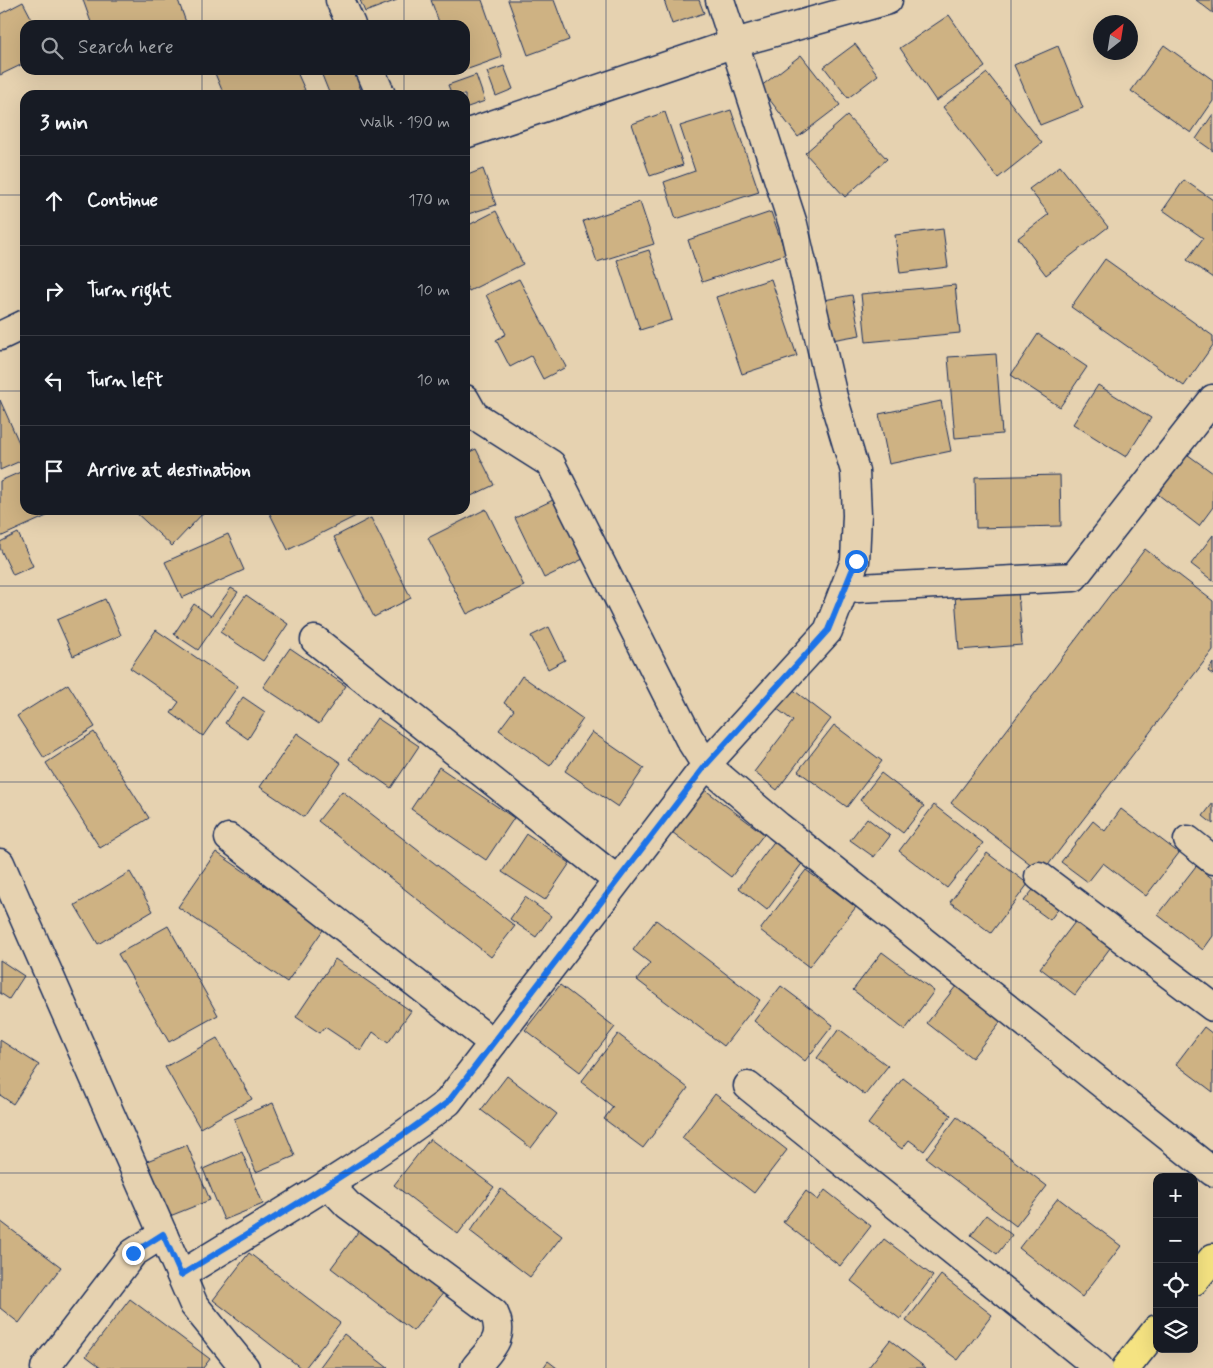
<!DOCTYPE html>
<meta charset="utf-8">
<style>
body{margin:0;font-family:Mynerve,sans-serif;background:#20242c;color:#f1f3f6}
.controls{position:absolute;right:15px;bottom:15px;display:grid;overflow:hidden;border-radius:10px;box-shadow:0 5px 20px #0002}
.controls button{width:45px;height:45px;display:grid;place-items:center;padding:0;border:0;border-bottom:1px solid #363941;background:#171b24;color:#f1f3f6;font:25px sans-serif}
.compass{position:absolute;left:1093px;top:15px;width:45px;height:45px;border-radius:50%;background:#171b24;box-shadow:0 5px 20px #0002;rotate:30deg}
.stop{position:absolute;width:15px;height:15px;margin:-11px;border:4px solid #1a73e8;border-radius:50%;background:#fff}
.stop.end{background:#1a73e8;border-color:#fff;box-shadow:0 1px 5px #0008}
.list{margin:0;padding:0;list-style:none}
h2{display:flex;justify-content:space-between;align-items:center;height:65px;margin:0;padding:0 20px;font-size:21px}
h2 small{font-size:16px;font-weight:400;color:#9ea1a6}
.list li{display:grid;grid-template-columns:32px 1fr auto;gap:15px;align-items:center;box-sizing:border-box;height:90px;padding:0 20px;border-top:1px solid #363941}
.list b{display:block;font-size:19px;white-space:nowrap}
.list em{font-size:16px;font-style:normal;color:#9ea1a6}
.icon{flex:none;width:28px;height:28px;fill:none;stroke:currentColor;stroke-width:2;stroke-linecap:round;stroke-linejoin:round}
.map{position:relative;flex:none;width:1213px;height:1368px;overflow:hidden}
.search{position:absolute;background:#171b24;box-shadow:0 5px 20px #0002;left:20px;top:20px;width:450px;height:55px;display:flex;align-items:center;gap:12px;box-sizing:border-box;padding:0 18px;border-radius:15px;color:#9ea1a6;font-size:19px}
.panel{position:absolute;background:#171b24;box-shadow:0 5px 20px #0002;left:20px;top:90px;width:450px;height:425px;border-radius:15px}
.map>svg:first-child{display:block}
.building{fill:#ceb283;stroke:#1b2f5e}
.lines{fill:none;stroke-linecap:round;stroke-linejoin:round}
.minor-casing{stroke:#1b2f5e;stroke-width:31}
.tertiary-casing{stroke:#1b2f5e;stroke-width:31}
.primary-casing{stroke:#1b2f5e;stroke-width:31}
.minor{stroke:#e6d2b0;stroke-width:28}
.tertiary{stroke:#e6d2b0;stroke-width:28}
.primary{stroke:#f5e382;stroke-width:28}
.route{stroke:#1a73e8;stroke-width:6}
.grid{fill:none;stroke:#1b2f5e;stroke-width:1;stroke-opacity:0.55}
</style>
<div class="map">
<svg width="1213" height="1368" viewBox="0 0 1213 1368">
<rect width="100%" height="100%" fill="#e6d2b0"/>
<filter id="ink" filterUnits="userSpaceOnUse"><feTurbulence type="fractalNoise" baseFrequency=".02" numOctaves="2"/><feDisplacementMap in="SourceGraphic" scale="10" xChannelSelector="R" yChannelSelector="G"/><feConvolveMatrix kernelMatrix="1 2 1 2 8 2 1 2 1" color-interpolation-filters="sRGB"/></filter>
<g filter="url(#ink)">
<g class="building">
<path d="M83,0H178L187,25H92Z"/>
<path d="M360,0H397L365,12Z"/>
<path d="M431,0H482L502,57L457,73L456,70H465V25H440Z"/>
<path d="M508,0H554L569,40L528,55Z"/>
<path d="M664,0H699L704,13L672,24Z"/>
<path d="M1196,0H1213V13Z"/>
<path d="M23,2L35,25H25V63L0,75V14Z"/>
<path d="M949,15L985,67L936,101L900,48Z"/>
<path d="M855,44L878,75L848,98L824,67Z"/>
<path d="M1164,45L1213,80V101L1191,133L1131,91Z"/>
<path d="M1058,46L1083,108L1040,125L1014,65Z"/>
<path d="M801,55L840,105L798,137L760,87Z"/>
<path d="M504,66L513,89L496,96L487,72Z"/>
<path d="M296,70L305,90L292,95H224L214,71Z"/>
<path d="M320,70H353L363,95H330Z"/>
<path d="M987,73L1042,143L998,178L943,107Z"/>
<path d="M476,75L485,101L465,108V95H452L448,85Z"/>
<path d="M731,110L759,192L676,219L664,182L695,171L680,126Z"/>
<path d="M665,112L683,165L650,176L632,124Z"/>
<path d="M1213,114V151L1196,139Z"/>
<path d="M847,116L887,159L845,197L805,153Z"/>
<path d="M1060,166L1108,227L1046,275L1018,238L1049,214L1029,189Z"/>
<path d="M483,169L496,205L465,215V176Z"/>
<path d="M1184,180L1213,200V278L1187,260L1203,238L1163,210Z"/>
<path d="M640,202L654,244L597,262L583,221Z"/>
<path d="M496,211L523,264L469,291L465,284V227Z"/>
<path d="M771,212L786,254L702,282L688,240Z"/>
<path d="M943,229L948,267L900,273L895,235Z"/>
<path d="M649,250L672,320L640,330L617,260Z"/>
<path d="M1105,259L1213,336V345L1184,386L1071,307Z"/>
<path d="M519,279L566,367L543,379L531,356L510,367L496,340L506,334L486,295Z"/>
<path d="M771,279L797,356L742,374L716,297Z"/>
<path d="M955,285L960,333L866,342L861,294Z"/>
<path d="M852,295L860,335L832,340L824,300Z"/>
<path d="M1038,334L1087,367L1060,407L1011,375Z"/>
<path d="M996,354L1002,434L955,438L948,357Z"/>
<path d="M1098,385L1151,418L1126,457L1073,424Z"/>
<path d="M0,400L25,456V459L0,470Z"/>
<path d="M941,401L951,451L889,464L879,414Z"/>
<path d="M476,449L494,485L467,498L465,493V454Z"/>
<path d="M1184,452L1213,473V507L1199,526L1155,492Z"/>
<path d="M25,470V510H47L49,515L0,537V481Z"/>
<path d="M1060,475L1061,526L976,528L975,477Z"/>
<path d="M553,500L583,559L544,578L515,518Z"/>
<path d="M486,509L524,586L467,614L428,538Z"/>
<path d="M133,510H206L172,546Z"/>
<path d="M268,510H368L288,550Z"/>
<path d="M371,518L411,598L374,617L334,537Z"/>
<path d="M18,533L33,566L13,575L0,548V542Z"/>
<path d="M228,534L244,570L182,598L165,562Z"/>
<path d="M1213,535V581L1191,564Z"/>
<path d="M1145,549L1213,601V650L1042,873L951,803Z"/>
<path d="M231,588L238,592L198,650L174,634L194,604L211,616Z"/>
<path d="M1018,591L1022,645L959,650L955,595Z"/>
<path d="M246,595L288,624L263,661L220,632Z"/>
<path d="M105,599L121,635L73,656L57,620Z"/>
<path d="M549,627L565,660L548,669L531,636Z"/>
<path d="M156,630L238,686L203,736L171,713L179,702L130,668Z"/>
<path d="M290,648L346,686L319,724L263,687Z"/>
<path d="M1213,663V675L1208,671Z"/>
<path d="M522,676L583,719L550,766L499,730L514,710L504,703Z"/>
<path d="M68,684L95,727L44,758L17,716Z"/>
<path d="M787,685L831,719L777,790L754,772L793,721L772,705Z"/>
<path d="M243,697L265,712L248,739L225,723Z"/>
<path d="M377,718L419,746L391,788L349,759Z"/>
<path d="M834,725L882,761L847,807L798,771Z"/>
<path d="M94,732L149,818L100,848L46,763Z"/>
<path d="M592,732L644,768L618,807L565,771Z"/>
<path d="M297,733L341,763L304,817L260,787Z"/>
<path d="M439,767L514,818L486,860L411,809Z"/>
<path d="M881,773L924,806L903,833L860,800Z"/>
<path d="M704,789L764,834L731,877L672,832Z"/>
<path d="M342,791L515,926L491,957L318,821Z"/>
<path d="M1213,803V824L1203,816Z"/>
<path d="M934,805L983,843L947,888L899,851Z"/>
<path d="M1121,809L1179,853L1146,896L1103,863L1088,882L1061,862L1093,821L1105,831Z"/>
<path d="M867,818L890,836L874,857L850,840Z"/>
<path d="M527,834L570,863L545,900L502,872Z"/>
<path d="M779,835L807,857L767,910L739,888Z"/>
<path d="M216,852L325,927L287,982L178,907Z"/>
<path d="M987,853L1028,884L991,933L950,902Z"/>
<path d="M1196,866L1213,879V936L1203,950L1158,915Z"/>
<path d="M806,870L856,907L809,967L760,930Z"/>
<path d="M130,872L153,911L98,944L75,905Z"/>
<path d="M1037,885L1062,904L1050,920L1024,901Z"/>
<path d="M525,897L551,916L536,937L510,919Z"/>
<path d="M1078,918L1113,944L1075,995L1040,968Z"/>
<path d="M656,920L760,1000L724,1046L637,980L650,963L633,950Z"/>
<path d="M168,926L218,1015L169,1042L118,954Z"/>
<path d="M882,952L934,991L905,1030L853,990Z"/>
<path d="M335,959L411,1011L388,1043L373,1032L361,1051L325,1027L320,1033L296,1017Z"/>
<path d="M0,960L24,976L9,999L0,993Z"/>
<path d="M560,985L615,1027L580,1072L525,1030Z"/>
<path d="M781,986L833,1025L805,1061L754,1021Z"/>
<path d="M956,986L1001,1021L972,1058L927,1023Z"/>
<path d="M1204,1027L1213,1034V1092L1176,1064Z"/>
<path d="M839,1029L888,1066L865,1095L817,1058Z"/>
<path d="M618,1034L688,1088L643,1148L604,1119L613,1107L581,1082Z"/>
<path d="M217,1038L252,1099L200,1128L165,1067Z"/>
<path d="M0,1040L39,1065L13,1104L0,1095Z"/>
<path d="M507,1076L557,1114L531,1148L481,1110Z"/>
<path d="M903,1078L951,1115L924,1151L909,1140L902,1149L868,1124Z"/>
<path d="M715,1094L787,1150L754,1193L682,1138Z"/>
<path d="M273,1103L295,1156L256,1172L234,1119Z"/>
<path d="M957,1117L1047,1186L1016,1226L926,1158Z"/>
<path d="M430,1139L494,1187L458,1234L394,1185Z"/>
<path d="M187,1145L210,1200L170,1216L147,1161Z"/>
<path d="M242,1152L263,1204L224,1220L203,1169Z"/>
<path d="M501,1189L562,1236L530,1277L470,1231Z"/>
<path d="M825,1190L871,1226L840,1266L783,1222L806,1191L818,1200Z"/>
<path d="M1058,1198L1121,1246L1082,1297L1019,1248Z"/>
<path d="M986,1215L1012,1235L997,1254L971,1235Z"/>
<path d="M0,1221L61,1267L19,1323L0,1308Z"/>
<path d="M361,1228L444,1292L413,1331L331,1268Z"/>
<path d="M884,1239L933,1276L900,1319L851,1281Z"/>
<path d="M249,1253L340,1323L305,1368H301L213,1300Z"/>
<path d="M941,1275L992,1315L958,1360L906,1321Z"/>
<path d="M130,1299L210,1359L203,1368H102L86,1356Z"/>
<path d="M344,1334L388,1368H319Z"/>
<path d="M890,1340L926,1368H868Z"/>
<path d="M548,1361L557,1368H543Z"/>
</g>
<g class="lines">
<defs>
<g id="minor">
<path d="M340,0L351,25"/>
<path d="M370,70L381,95"/>
<path d="M465,399L474,415L551,464L689,738L706,765L778,826L1213,1172"/>
<path d="M848,584L859,588L1074,577L1213,399"/>
<path d="M315,640L617,880"/>
<path d="M229,838L493,1043"/>
<path d="M1188,840L1213,860"/>
<path d="M0,863L194,1305L245,1368"/>
<path d="M1039,876L1213,1007"/>
<path d="M748,1086L1099,1368"/>
<path d="M328,1184L348,1205L494,1313C506,1338 490,1349 475,1368"/>
<path d="M181,1275C271,1219 364,1166 448,1102L706,765L828,631L855,561L857,515L855,471L833,397L793,224L720,0"/>
<path d="M45,1368L133,1253L163,1234"/>
</g>
<g id="tertiary">
<path d="M465,134L735,43L888,0"/>
<path d="M0,336L25,324"/>
</g>
<g id="primary">
<path d="M1194,1281L1213,1258"/>
<path d="M1126,1368L1157,1329"/>
</g>
</defs>
<use href="#minor" class="minor-casing"/>
<use href="#tertiary" class="tertiary-casing"/>
<use href="#primary" class="primary-casing"/>
<use href="#minor" class="minor"/>
<use href="#tertiary" class="tertiary"/>
<use href="#primary" class="primary"/>
</g>
</g>
<g class="lines" filter="url(#ink)">
<path class="route" d="M133,1253L163,1234L181,1275C271,1219 364,1166 448,1102L706,765L828,630L856,561"/>
</g>
<path class="grid" d="M202,0V25M404,0V25M606,0V1368M809,0V1368M1011,0V1368M202,70V95M404,70V95M0,195H25M465,195H1213M0,391H25M465,391H1213M202,510V1368M404,510V1368M0,586H1213M0,782H1213M0,977H1213M0,1173H1213"/>
</svg>
<div class="controls">
<button>+</button>
<button>−</button>
<button><svg class="icon" aria-label="locate" viewBox="0 0 24 24"><circle cx="12" cy="12" r="6"/><path d="M12 2v4M12 18v4M2 12h4M18 12h4"/></svg></button>
<button><svg class="icon" aria-label="layers" viewBox="0 0 24 24"><path d="M12 4l9 5-9 5-9-5zM3 14l9 5 9-5"/></svg></button>
</div>
<svg class="compass" viewBox="-18 -18 36 36"><path d="M0-13l5 13h-10z" fill="#e53935"/><path d="M0 13l5-13h-10z" fill="#9ea1a6"/></svg>
<div class="stop" style="left:856px;top:561px"></div>
<div class="stop end" style="left:133px;top:1253px"></div>
<div class="search"><svg class="icon" aria-label="search" viewBox="0 0 24 24"><circle cx="10" cy="10" r="6"/><path d="M15 15l6 6"/></svg>Search here</div>
<section class="panel">
<h2>3 min<small>Walk · 190 m</small></h2>
<ul class="list">
<li><svg class="icon" aria-label="ahead" viewBox="0 0 24 24"><path d="M12 20V5M6 11l6-6 6 6"/></svg><div><b>Continue</b></div><em>170 m</em></li>
<li><svg class="icon" aria-label="right" viewBox="0 0 24 24"><path d="M7 20v-9h11M14 6l5 5-5 5"/></svg><div><b>Turn right</b></div><em>10 m</em></li>
<li><svg class="icon" aria-label="left" viewBox="0 0 24 24"><path d="M17 20v-9H6M10 6l-5 5 5 5"/></svg><div><b>Turn left</b></div><em>10 m</em></li>
<li><svg class="icon" aria-label="arrive" viewBox="0 0 24 24"><path d="M6 21V4h12l-3 4 3 4H6"/></svg><div><b>Arrive at destination</b></div></li>
</ul>
</section>
</div>
